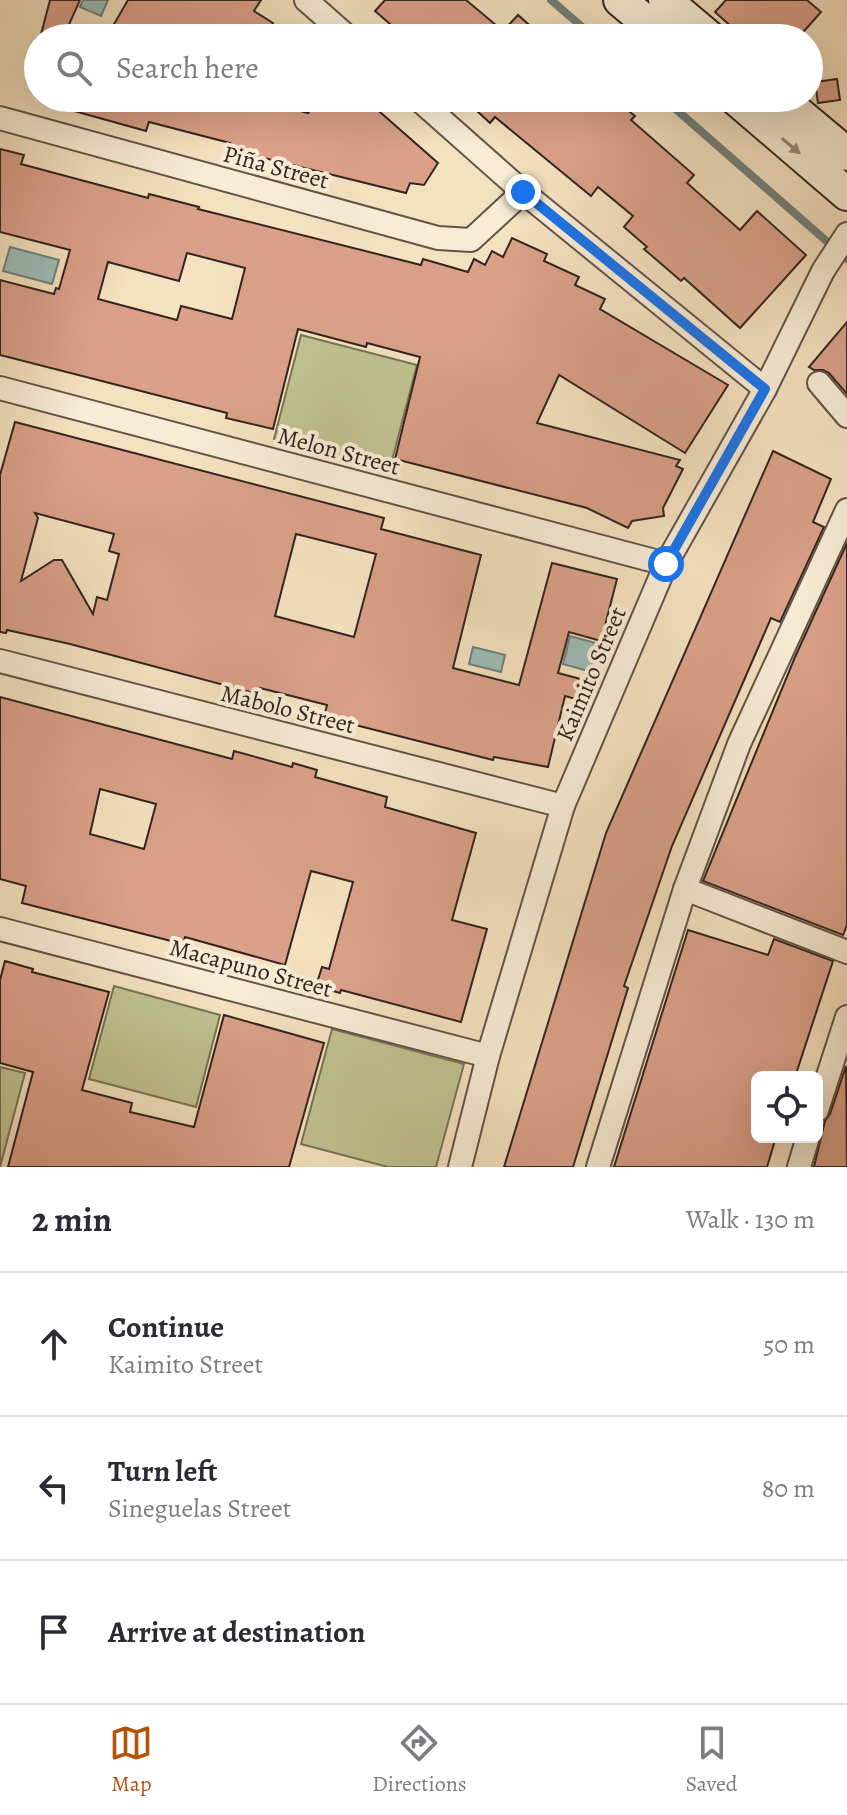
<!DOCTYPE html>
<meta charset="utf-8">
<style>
body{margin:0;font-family:Alegreya,serif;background:#f7f7f7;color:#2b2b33}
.controls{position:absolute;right:24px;bottom:24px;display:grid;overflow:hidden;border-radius:12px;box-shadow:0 8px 32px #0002}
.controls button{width:72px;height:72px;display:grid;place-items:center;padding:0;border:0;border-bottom:2px solid #e1e1e2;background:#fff;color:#2b2b33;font:40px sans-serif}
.stop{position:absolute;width:24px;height:24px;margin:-18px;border:6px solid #1a73e8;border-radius:50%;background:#fff}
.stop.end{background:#1a73e8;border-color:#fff;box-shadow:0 2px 8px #0008}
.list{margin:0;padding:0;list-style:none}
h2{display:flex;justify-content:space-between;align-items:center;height:104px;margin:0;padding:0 32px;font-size:34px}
h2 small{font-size:26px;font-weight:400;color:#7c7c81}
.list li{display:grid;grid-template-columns:52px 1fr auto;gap:24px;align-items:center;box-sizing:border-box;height:144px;padding:0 32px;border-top:2px solid #e1e1e2}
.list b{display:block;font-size:30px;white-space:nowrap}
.list p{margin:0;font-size:26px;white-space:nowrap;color:#7c7c81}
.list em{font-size:26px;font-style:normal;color:#7c7c81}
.icon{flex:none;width:44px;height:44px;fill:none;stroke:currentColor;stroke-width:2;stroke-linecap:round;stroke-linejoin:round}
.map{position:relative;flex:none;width:847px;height:1167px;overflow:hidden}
.search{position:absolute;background:#fff;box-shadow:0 8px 32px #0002;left:24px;right:24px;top:24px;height:88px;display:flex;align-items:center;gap:20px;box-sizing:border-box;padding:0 28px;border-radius:44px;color:#7c7c81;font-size:30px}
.sheet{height:536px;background:#fff}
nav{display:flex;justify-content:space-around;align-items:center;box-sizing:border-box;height:112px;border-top:2px solid #e1e1e2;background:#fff;font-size:22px;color:#7c7c81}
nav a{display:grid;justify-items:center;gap:4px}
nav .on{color:#b45309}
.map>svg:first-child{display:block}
.green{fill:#bfc290;stroke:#797458;stroke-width:2}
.water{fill:#9dbcb9;stroke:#73807b;stroke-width:2}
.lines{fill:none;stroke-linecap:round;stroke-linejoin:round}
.stream{stroke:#73807b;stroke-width:8}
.building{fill:#daa089;stroke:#33251f;stroke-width:2;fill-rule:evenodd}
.street-casing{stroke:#635447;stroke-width:26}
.secondary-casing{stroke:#33251f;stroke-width:36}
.street{stroke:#f8ecd6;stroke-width:22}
.secondary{stroke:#f8ecd6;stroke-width:32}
.oneway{fill:#96887a}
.route{stroke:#1a73e8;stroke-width:10}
.labels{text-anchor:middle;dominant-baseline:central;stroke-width:8;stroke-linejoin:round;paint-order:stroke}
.street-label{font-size:24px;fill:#33251f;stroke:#f8ecd6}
</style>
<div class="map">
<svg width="847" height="1167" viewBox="0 0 847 1167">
<rect width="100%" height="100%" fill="#f4e1c0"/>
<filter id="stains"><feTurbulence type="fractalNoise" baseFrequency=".0025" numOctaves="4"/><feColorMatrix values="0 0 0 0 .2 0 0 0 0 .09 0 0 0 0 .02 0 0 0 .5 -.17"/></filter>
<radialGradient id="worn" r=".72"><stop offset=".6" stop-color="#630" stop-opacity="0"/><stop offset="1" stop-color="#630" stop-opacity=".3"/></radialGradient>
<g class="green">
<path d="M301,335L417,365L390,468L274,439Z"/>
<path d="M114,986L220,1015L196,1107L89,1079Z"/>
<path d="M332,1029L464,1064L436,1167H388L301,1144Z"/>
<path d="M0,1067L25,1073L0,1167Z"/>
</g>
<g class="water">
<path d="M83,0H108L101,16L80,7Z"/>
<path d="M10,247L59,260L52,284L3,271Z"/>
<path d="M570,636L599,644L592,672L563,664Z"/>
<path d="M473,647L505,655L501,672L469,664Z"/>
</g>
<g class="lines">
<g class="stream">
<path d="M551,0L595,38"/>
<path d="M663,98L847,259"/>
</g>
</g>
<g class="building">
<path d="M50,0H80L63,38H40Z"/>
<path d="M128,0H261L254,11L273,23L263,38H106Z"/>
<path d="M385,0H466L503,31L518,15L544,38H406L375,11Z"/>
<path d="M726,0H807L821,12L798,38H744L715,12Z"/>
<path d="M837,79L840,100L818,103L815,82Z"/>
<path d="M50,98H254L308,113L321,98H364L438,163L424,185L410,183L406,193L228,149L230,143L149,122L146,131L49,104Z"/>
<path d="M463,98H613L635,116L631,120L694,175L687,183L740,230L757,211L806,255L740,328L684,278L681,281L644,249L647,247L624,227L633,216L598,187L591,196L495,117L490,123Z"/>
<path d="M0,149L24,155L21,164L148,198L149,194L199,207L198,209L421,265L423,259L468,272L474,259L485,265L492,251L503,257L512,238L547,254L544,261L579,277L575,285L605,299L600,309L728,385L685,453L559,375L537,423L680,460L676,466L683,469L663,508L664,516L632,521L628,528L587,508L395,459L420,357L367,343L366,347L298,329L273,429L226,418L227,413L0,355V280L54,294L56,288L59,289L70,250L0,232ZM187,253L245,268L232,319L181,306L177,320L98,299L108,262L179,281Z"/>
<path d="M847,322V394L829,373L823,370H814L809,367Z"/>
<path d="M15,422L384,518L381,529L481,555L453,668L519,685L552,563L617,579L601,641L569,632L558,673L588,681L583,701L565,696L548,767L494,757L493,760L324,717L327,705L260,688L258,694L70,644L7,630L6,633L0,632V475ZM35,513L114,534L109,551L119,554L107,600L97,597L93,614L62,560H54L21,581L38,518ZM296,534L376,554L354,637L275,616Z"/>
<path d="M773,451L831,479L813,522L824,527L780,622L771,618L672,846L624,986L628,988L573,1167H504L606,833Z"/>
<path d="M847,543V925L843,935L703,881L795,657Z"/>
<path d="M0,697L232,759L234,751L292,767L293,763L317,770L315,777L387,797L385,807L476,833L452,920L487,929L461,1022L341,990L340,993L316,986L322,967L329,969L353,882L311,871L285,965L185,937L183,944L22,903L26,886L0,879ZM100,789L156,804L144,849L90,834Z"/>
<path d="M688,930L768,955L774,939L833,961L795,1077H757V1137H776L767,1167H614Z"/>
<path d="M5,961L33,969L32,972L109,992L82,1090L132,1103L130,1112L194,1127L224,1015L324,1043L289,1167H8L33,1072L0,1063V980Z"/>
<path d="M846,1066L847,1167H814L825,1121L830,1114Z"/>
</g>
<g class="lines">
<defs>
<g id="street">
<path d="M306,0L349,38"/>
<path d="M417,98L523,192L765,389"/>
<path d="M0,118L438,238L471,240L523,192"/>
<path d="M819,383L847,416"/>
<path d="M0,388L666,564"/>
<path d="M0,661L563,806"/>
<path d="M685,889L847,952"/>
<path d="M0,929L488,1056"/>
<path d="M817,1110L847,1017"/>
<path d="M460,1167L488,1056L563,806L666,564L765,389L823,271L847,234"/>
<path d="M598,1167L685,889L739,744L847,510"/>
<path d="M799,1167L808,1137"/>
</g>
<g id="secondary">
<path d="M620,0L665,38"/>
<path d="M665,0L710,38"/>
<path d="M735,98L847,194"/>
<path d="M780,98L847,154"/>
</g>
</defs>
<use href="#street" class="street-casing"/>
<use href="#secondary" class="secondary-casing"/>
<use href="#street" class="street"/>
<use href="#secondary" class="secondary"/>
</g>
<defs><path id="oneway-solid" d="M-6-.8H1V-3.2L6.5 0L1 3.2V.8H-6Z" transform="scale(2)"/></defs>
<use class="oneway" href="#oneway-solid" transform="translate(791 146) rotate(40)"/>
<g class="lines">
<path class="route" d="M523,192L765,389L666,564"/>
</g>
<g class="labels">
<g class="street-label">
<text transform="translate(276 167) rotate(15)">Piña Street</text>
<text transform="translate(339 451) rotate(15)">Melon Street</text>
<text transform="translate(591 674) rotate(-67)">Kaimito Street</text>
<text transform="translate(288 709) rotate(14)">Mabolo Street</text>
<text transform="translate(251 968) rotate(15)">Macapuno Street</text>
</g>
</g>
<rect width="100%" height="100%" filter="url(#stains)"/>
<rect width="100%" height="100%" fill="url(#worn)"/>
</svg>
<div class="controls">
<button><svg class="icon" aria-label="locate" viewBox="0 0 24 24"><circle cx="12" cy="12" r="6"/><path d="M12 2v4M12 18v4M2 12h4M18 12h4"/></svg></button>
</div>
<div class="stop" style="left:666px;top:564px"></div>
<div class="stop end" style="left:523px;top:192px"></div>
<div class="search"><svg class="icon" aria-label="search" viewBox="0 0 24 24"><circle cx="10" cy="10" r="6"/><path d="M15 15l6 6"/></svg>Search here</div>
</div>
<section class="sheet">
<h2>2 min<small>Walk · 130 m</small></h2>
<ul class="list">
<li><svg class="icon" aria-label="ahead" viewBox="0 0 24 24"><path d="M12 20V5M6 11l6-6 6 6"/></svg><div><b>Continue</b><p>Kaimito Street</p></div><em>50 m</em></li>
<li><svg class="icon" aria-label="left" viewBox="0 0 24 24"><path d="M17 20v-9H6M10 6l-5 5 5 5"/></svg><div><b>Turn left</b><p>Sineguelas Street</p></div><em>80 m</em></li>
<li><svg class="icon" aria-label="arrive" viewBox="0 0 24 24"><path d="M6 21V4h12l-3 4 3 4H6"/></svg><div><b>Arrive at destination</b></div></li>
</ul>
</section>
<nav>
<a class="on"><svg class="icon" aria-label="map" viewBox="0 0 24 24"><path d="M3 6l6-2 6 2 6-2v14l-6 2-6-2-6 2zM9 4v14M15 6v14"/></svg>Map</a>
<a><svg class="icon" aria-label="directions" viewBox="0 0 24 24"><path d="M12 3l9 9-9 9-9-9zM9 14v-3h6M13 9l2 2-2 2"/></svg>Directions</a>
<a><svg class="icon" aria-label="saved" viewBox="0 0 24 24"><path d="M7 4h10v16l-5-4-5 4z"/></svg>Saved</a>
</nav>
